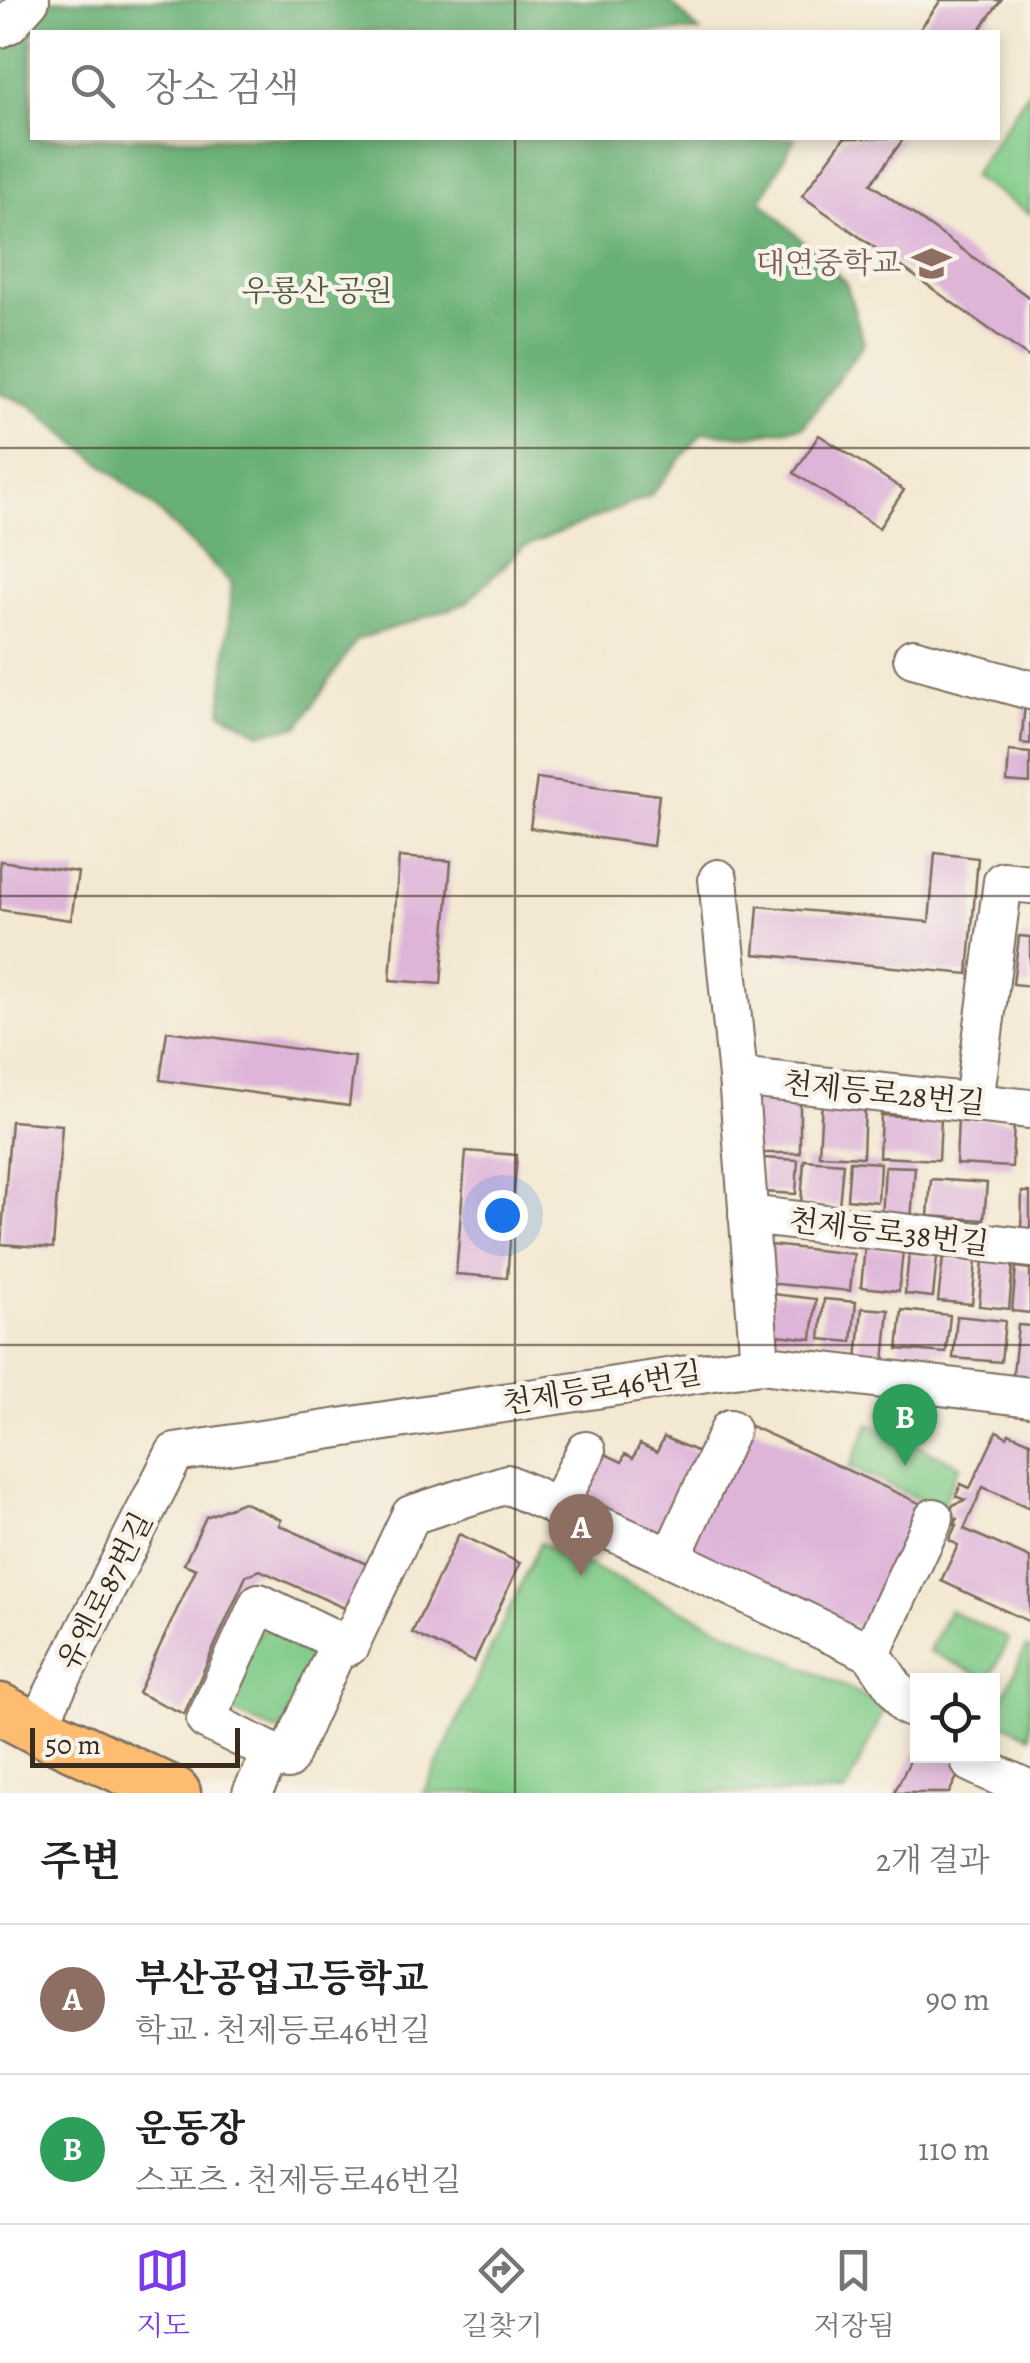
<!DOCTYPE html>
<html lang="ko">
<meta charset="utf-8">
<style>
body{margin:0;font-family:Alegreya,"Noto Serif KR",serif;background:#f2f2f2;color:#222}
.controls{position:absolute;right:30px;bottom:30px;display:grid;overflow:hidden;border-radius:0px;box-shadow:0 5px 15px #0003}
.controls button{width:90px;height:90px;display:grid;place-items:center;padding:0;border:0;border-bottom:2px solid #e0e0e0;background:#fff;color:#222;font:50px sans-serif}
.scale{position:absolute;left:30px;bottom:25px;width:210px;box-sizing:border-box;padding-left:10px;border:5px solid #3b2a1e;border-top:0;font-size:28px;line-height:35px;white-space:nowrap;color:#3b2a1e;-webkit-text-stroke:8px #f7f3e8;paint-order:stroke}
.you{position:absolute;left:502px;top:1215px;width:35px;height:35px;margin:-25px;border:8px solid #fff;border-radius:50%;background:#1a73e8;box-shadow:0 0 0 15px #1a73e833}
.badge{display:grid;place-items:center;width:65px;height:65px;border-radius:50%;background:#7c3aed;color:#fff;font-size:32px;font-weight:700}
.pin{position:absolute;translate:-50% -82px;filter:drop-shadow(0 2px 5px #0008)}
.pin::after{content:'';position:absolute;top:52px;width:35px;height:30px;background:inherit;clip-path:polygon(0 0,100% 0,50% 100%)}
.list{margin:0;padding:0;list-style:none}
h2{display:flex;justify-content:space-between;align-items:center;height:130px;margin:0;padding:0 40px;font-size:42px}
h2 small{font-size:32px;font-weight:400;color:#767676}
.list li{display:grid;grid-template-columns:65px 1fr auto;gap:30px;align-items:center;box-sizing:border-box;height:150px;padding:0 40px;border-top:2px solid #e0e0e0}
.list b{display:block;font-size:38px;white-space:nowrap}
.list p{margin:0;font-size:32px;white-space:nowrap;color:#767676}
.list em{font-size:32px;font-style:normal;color:#767676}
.icon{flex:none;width:55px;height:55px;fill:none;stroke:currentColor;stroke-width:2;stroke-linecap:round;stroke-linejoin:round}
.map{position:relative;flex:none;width:1030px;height:1793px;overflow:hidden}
.search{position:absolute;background:#fff;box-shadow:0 5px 15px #0003;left:30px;right:30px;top:30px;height:110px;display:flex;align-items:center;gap:25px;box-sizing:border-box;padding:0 35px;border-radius:0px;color:#767676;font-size:38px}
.sheet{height:430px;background:#fff}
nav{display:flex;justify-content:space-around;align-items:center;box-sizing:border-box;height:140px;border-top:2px solid #e0e0e0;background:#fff;font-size:28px;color:#767676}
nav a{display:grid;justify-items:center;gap:5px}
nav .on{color:#7c3aed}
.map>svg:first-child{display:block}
.green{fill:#81cc89;stroke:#5e7b54;stroke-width:2.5}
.forest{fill:#68b075;stroke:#526d4a;stroke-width:2.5}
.building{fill:#deb4d9}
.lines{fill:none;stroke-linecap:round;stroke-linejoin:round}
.minor-casing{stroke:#7b6c5d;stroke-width:42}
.major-casing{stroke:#7b6c5d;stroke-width:55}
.minor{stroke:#fff;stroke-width:38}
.major{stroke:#fdbc70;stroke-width:50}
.grid{fill:none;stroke:#3b2a1e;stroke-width:2.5;stroke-opacity:0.55}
.labels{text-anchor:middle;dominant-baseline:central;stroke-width:9;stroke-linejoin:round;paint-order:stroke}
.education-label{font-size:30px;fill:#785e54;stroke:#f7f3e8;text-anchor:end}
.park-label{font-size:30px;fill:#505b3e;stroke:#f7f3e8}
.street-label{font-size:30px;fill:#3b2a1e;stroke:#f7f3e8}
</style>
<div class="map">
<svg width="1030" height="1793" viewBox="0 0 1030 1793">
<rect width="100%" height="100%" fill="#f7f3e8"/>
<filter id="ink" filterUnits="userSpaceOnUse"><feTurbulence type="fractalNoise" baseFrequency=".01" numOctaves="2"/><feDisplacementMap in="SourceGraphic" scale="20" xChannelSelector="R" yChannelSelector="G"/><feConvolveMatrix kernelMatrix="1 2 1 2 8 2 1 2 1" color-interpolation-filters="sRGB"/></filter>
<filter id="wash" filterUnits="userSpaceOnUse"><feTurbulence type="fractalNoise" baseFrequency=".0048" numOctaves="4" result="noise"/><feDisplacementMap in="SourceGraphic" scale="40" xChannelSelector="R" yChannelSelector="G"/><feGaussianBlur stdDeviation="2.25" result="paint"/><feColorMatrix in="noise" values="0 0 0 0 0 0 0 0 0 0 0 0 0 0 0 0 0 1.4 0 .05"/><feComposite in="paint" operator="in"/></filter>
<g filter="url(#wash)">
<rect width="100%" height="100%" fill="#f3e8d2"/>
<g class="green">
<path d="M1030,89V214L972,176Z"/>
<path d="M869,1424L960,1465L940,1509L850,1467Z"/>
<path d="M540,1543L886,1706L845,1793H424Z"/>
<path d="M949,1610L1009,1639L989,1680L929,1651Z"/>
<path d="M275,1626L310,1642L316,1664L291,1722L276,1731L233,1712L226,1695L257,1633Z"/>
<path d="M1026,1647L1030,1649V1736L993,1719Z"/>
</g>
<path class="forest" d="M0,0H668L700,32H32V138H795L761,201L846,283L864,343L804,426L747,436L703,432L650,496L523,547L465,604L356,640L299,726L260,733L221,712L232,584L153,506L30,405L0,393Z"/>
<g id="blocks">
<g class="building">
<path d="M941,0H1001L978,32H918Z"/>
<path d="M844,138H904L871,184L1030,298V358L802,196Z"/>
<path d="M819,435L904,490L879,528L794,473Z"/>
<path d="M1025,705L1030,706V744L1021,743Z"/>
<path d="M1009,751L1030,753V784L1007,782Z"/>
<path d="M537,778L659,795L653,846L530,828Z"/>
<path d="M935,853L978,858L968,974L754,954L758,906L929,922Z"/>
<path d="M399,857L451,861L441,984L390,980Z"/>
<path d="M0,861L78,872L71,920L0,910Z"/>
<path d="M1019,936L1030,937V986L1013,984Z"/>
<path d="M167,1031L355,1057L349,1106L160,1080Z"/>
<rect x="753" y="1088" width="47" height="65"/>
<path d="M822,1100L865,1103L863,1157L819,1155Z"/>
<path d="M881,1115L941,1118L939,1160L879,1157Z"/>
<path d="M958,1118L1014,1121L1012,1167L956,1164Z"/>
<path d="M11,1121L62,1125L53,1248L1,1244Z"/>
<path d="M466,1151L517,1155L507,1278L456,1274Z"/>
<path d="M763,1158L798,1160L796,1194L762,1192Z"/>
<path d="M804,1160L843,1163L839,1207L801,1204Z"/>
<path d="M850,1161L880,1163L878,1202L847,1199Z"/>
<path d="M885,1166L915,1167L911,1221L882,1219Z"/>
<path d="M931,1179L987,1183L984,1220L928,1216Z"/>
<path d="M1022,1192H1030V1233L1021,1232Z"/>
<path d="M770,1245L854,1254L850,1291L766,1283Z"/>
<path d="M865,1246L903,1250L899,1291L861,1287Z"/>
<path d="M909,1254L937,1257L933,1297L905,1294Z"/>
<path d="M943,1257L976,1261L972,1304L938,1301Z"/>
<path d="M983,1261L1013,1264L1009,1309L979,1306Z"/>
<path d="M1016,1267L1030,1269V1313L1012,1311Z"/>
<path d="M773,1294L816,1299L812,1339L769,1334Z"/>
<path d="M824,1299L856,1302L852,1342L820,1339Z"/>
<path d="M862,1308L889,1310L884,1362L857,1360Z"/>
<path d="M902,1310L950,1315L946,1353L898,1349Z"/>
<path d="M957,1316L1005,1321L1001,1362L953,1358Z"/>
<path d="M1018,1325L1030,1326V1385L1012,1383Z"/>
<path d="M744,1423L924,1505L867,1632L687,1551Z"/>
<path d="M997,1431L1007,1437L1009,1433L1030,1442V1508L983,1487L964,1529L1030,1558V1622L941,1581L958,1545L949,1540L956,1525H954L957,1519L949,1515L953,1505L965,1500L956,1496L961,1484L970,1488Z"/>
<path d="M664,1437L705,1455L665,1544L578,1503L601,1452L622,1462L625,1454L633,1458L640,1444L657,1452Z"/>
<path d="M243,1502L281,1520L279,1525L371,1566L351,1611L260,1570L246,1576L184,1714L138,1693L196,1569L184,1564L206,1517Z"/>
<path d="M459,1534L520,1563L474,1662L412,1633Z"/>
<path d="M918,1745V1756H949L964,1763L949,1793H894Z"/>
</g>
</g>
</g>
<g filter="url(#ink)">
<use href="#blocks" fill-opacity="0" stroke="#7b6c5d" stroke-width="2.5"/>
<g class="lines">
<defs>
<g id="minor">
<path d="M0,28L9,24L30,0"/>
<path d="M913,658L1030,690"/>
<path d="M718,879L738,1077L760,1364"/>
<path d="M738,1077L1030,1109"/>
<path d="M974,1102L1003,881L1030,884"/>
<path d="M748,1215L1030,1248"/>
<path d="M730,1429L671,1558L871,1653L934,1518"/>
<path d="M557,1508L586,1451"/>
<path d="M259,1603L340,1642L287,1760L206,1720Z"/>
<path d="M340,1642L349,1646L411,1515L507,1484L671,1558"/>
<path d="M871,1653L907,1706L918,1711"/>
<path d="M36,1728L175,1453L760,1364L1030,1397"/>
<path d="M971,1763L1030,1790"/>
<path d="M252,1793L272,1753"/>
</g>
<path id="major" d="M0,1709L36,1728L175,1793"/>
</defs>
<use href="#minor" class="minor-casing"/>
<use href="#major" class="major-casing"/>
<use href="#minor" class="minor"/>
<use href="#major" class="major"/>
</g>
</g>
<path class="grid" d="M515,0V32M515,138V1793M0,448H1030M0,896H1030M0,1345H1030"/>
<defs>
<symbol id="school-bare" viewBox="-9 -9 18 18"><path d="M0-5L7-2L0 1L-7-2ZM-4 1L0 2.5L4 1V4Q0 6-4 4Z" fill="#8d6e63" stroke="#f7f3e8" stroke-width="2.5" paint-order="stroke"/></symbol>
</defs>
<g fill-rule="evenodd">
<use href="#school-bare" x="904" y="236" width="55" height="55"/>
</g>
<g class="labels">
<g class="education-label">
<text x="901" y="263">대연중학교</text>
</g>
<g class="park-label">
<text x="317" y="291">우룡산 공원</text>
</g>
<g class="street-label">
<text transform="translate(884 1093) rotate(6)">천제등로28번길</text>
<text transform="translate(889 1232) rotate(7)">천제등로38번길</text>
<text transform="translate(602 1388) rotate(-9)">천제등로46번길</text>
<text transform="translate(105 1591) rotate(-63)">유엔로87번길</text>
</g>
</g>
</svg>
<div class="controls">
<button><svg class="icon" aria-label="locate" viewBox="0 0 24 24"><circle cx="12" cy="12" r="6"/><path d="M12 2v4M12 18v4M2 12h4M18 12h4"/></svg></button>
</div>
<div class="scale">50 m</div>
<div class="you"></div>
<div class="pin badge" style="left:581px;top:1576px;background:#8d6e63">A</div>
<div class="pin badge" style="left:905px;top:1466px;background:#2e9e5b">B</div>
<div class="search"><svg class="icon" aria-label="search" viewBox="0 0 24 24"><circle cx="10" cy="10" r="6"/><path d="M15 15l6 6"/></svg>장소 검색</div>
</div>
<section class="sheet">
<h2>주변<small>2개 결과</small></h2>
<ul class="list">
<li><span class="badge" style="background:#8d6e63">A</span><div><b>부산공업고등학교</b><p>학교 · 천제등로46번길</p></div><em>90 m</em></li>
<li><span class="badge" style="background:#2e9e5b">B</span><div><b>운동장</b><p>스포츠 · 천제등로46번길</p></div><em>110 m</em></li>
</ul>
</section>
<nav>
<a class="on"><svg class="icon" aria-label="map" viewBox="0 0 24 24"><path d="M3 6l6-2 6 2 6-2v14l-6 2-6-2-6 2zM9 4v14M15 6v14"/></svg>지도</a>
<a><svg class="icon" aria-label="directions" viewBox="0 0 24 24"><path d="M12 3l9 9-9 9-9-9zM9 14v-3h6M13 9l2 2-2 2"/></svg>길찾기</a>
<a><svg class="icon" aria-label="saved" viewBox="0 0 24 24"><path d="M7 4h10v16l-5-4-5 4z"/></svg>저장됨</a>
</nav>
